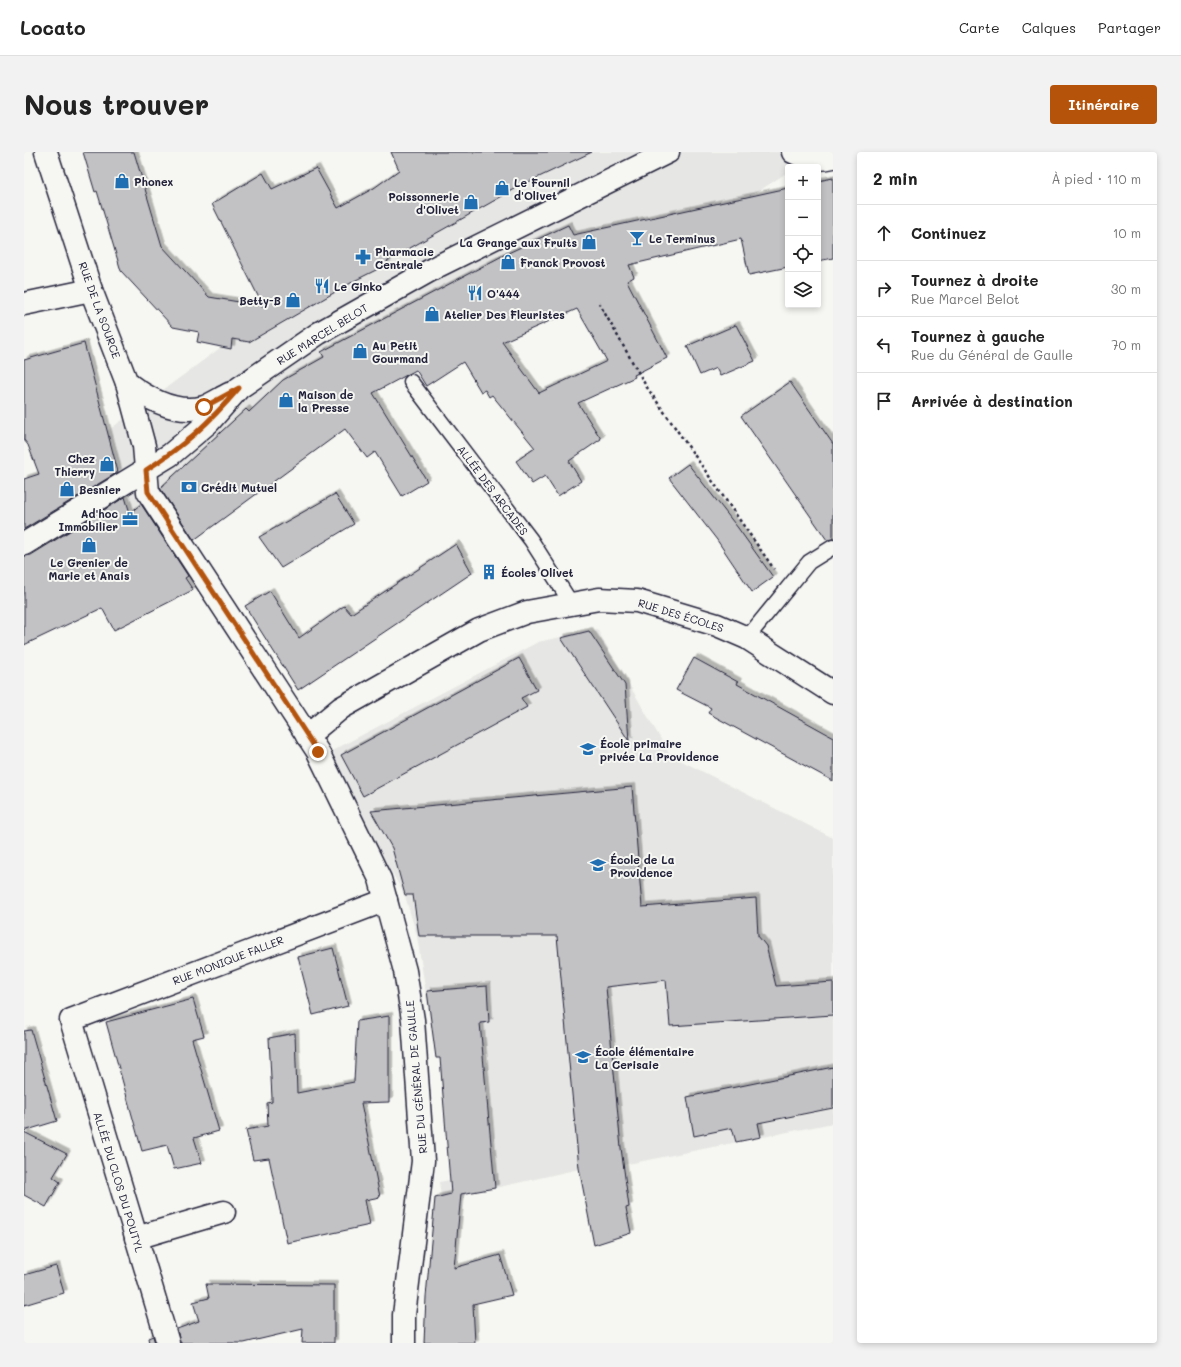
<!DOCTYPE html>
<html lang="fr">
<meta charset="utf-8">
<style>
body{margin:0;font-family:Mali,sans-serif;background:#f2f2f2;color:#222}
.controls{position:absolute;right:12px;top:12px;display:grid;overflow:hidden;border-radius:4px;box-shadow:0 2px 6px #0003}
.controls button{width:36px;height:36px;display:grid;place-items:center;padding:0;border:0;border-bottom:1px solid #e0e0e0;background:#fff;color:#222;font:20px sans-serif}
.stop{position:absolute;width:12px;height:12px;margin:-9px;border:3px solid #b45309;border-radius:50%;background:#fff}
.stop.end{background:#b45309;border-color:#fff;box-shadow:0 1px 4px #0008}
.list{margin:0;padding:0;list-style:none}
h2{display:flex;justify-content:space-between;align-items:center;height:52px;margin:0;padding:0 16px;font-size:17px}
h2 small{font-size:13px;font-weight:400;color:#767676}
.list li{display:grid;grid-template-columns:26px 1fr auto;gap:12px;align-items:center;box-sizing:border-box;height:56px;padding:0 16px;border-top:1px solid #e0e0e0}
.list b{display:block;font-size:15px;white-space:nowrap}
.list p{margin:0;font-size:13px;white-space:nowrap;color:#767676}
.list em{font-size:13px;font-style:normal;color:#767676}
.icon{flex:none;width:22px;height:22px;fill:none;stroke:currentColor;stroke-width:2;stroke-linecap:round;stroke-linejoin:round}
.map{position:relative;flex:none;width:809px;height:1191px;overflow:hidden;border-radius:4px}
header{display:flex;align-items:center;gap:24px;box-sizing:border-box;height:56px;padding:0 20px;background:#fff;border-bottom:1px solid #e0e0e0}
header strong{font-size:19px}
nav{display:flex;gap:22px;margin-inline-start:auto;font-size:14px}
.intro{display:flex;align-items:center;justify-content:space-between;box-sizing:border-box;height:96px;padding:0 24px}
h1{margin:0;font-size:28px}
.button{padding:10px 18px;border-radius:4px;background:#b45309;color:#fff;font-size:14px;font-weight:700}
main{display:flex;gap:24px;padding:0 24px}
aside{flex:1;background:#fff;border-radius:4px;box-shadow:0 2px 6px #0003}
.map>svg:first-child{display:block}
.built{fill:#e6e6e4}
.building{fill:#c2c2c4;stroke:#22223b;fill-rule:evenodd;filter:url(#shadow)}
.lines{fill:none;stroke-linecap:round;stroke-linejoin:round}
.lane-casing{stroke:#22223b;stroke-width:17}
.street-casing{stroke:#22223b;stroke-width:25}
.secondary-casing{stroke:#22223b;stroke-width:25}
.path{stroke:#22223b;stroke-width:2.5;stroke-dasharray:3 3;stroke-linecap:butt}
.lane{stroke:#f6f6f2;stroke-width:14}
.street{stroke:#f6f6f2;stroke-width:22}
.secondary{stroke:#f6f6f2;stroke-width:22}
.route{stroke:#b45309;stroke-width:5}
.labels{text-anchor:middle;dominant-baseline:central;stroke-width:4;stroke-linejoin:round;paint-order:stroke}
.poi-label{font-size:11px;font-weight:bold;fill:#22223b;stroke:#f6f6f2;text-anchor:start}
.street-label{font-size:11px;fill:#22223b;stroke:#f6f6f2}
</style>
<header>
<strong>Locato</strong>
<nav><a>Carte</a><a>Calques</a><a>Partager</a></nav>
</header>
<div class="intro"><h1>Nous trouver</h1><a class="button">Itinéraire</a></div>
<main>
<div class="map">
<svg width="809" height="1191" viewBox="0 0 809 1191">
<defs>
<filter id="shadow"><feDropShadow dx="3.5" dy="-3.5" stdDeviation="0" flood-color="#0004"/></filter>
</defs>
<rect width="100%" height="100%" fill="#f6f6f2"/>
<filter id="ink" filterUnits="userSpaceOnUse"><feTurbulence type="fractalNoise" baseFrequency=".025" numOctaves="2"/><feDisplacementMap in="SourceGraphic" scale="8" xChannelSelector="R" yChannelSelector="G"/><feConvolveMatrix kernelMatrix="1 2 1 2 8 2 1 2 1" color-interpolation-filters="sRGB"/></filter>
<g filter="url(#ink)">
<g class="built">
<path d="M522,0H795L772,15H764V20L669,82L540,110L205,313L0,447V332L78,283L261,148Z"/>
<path d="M573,477L646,603L809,686V971L599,1013L555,1017L471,1036L417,1045L415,1030L426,1028L416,906H412L393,784L381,744L302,602L514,490Z"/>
</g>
<g class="building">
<path d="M59,0H110L138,94L185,145L239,154L188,52L239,21L248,37L292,16L314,56L350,36L375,18L367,0H568L498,33L363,109L364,112L332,128L225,190L208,187L207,197L173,190L175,180L149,175L97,119L73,39L71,40Z"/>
<path d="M809,26V106L794,109V29Z"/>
<path d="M764,36V115L725,123L717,87L605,113L610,125L603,129L643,206L610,223L611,225L554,251L577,287L545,309L557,329L534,344L521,324L508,332L492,309L511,296L468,243L465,245L461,238L457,240L439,210L402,234L392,218L349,241L403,329L378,344L351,300L343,306L321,277L170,388L136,336L222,257L225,260L259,228L300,205L297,200L480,103L544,73L549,83ZM553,157L583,209L515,241L478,190Z"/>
<path d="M712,173L731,209L696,224L692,216L676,223L663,194Z"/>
<path d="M60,191L94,320L0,377V327L15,322L4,293L0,288V208Z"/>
<path d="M766,230L809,292V387L803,388L717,264Z"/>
<path d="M664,312L714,376L749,425L728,440L693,388L645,326Z"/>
<path d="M311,342L330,372L257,416L235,385Z"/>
<path d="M101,345L106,361L117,352L164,424L161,426L169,438L90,478L78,456L0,493V404L7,403Z"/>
<path d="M432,392L448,421L274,538L221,454L246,439L275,486L320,454L327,462Z"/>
<path d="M565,479L601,533L605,589L537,486Z"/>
<path d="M495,506L513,538L497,546L503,555L339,644L317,603Z"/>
<path d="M670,506L714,530L713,532L809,585V629L684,561L687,556L652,538Z"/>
<path d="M608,635L618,755L732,746L734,784L742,794L752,834L809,830V863L646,874L642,828L582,835L597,996L605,1055L602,1056L607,1081L570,1093L555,1016L533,784H395L389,743H381L368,696L347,659Z"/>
<path d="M309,796L324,854L289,863L274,805Z"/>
<path d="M463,834L465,870L456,871L471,1036L437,1042L430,1116L476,1103L488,1143L449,1152L451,1191H400L402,1145L411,1046L427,1042L416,906H412L403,839Z"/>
<path d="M169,847L180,884L168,887L195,979L170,986L178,1011L150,1017L143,993L118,999L82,870Z"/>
<path d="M365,864V950L337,951L356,1045L341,1048L346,1073L263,1091L245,1006L229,1008L222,978L244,974L243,951L248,950V946L245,886L271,881L273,941L330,930L333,869Z"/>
<path d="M7,878L33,969L0,979V879Z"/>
<path d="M809,915V956L734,971L737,985L712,990L708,976L670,984L663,945Z"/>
<path d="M0,980L43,1002L29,1025L36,1030L22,1055L0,1043Z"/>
<path d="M32,1114L40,1141L0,1153V1123Z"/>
<path d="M182,1132L310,1133V1191H278L279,1177L220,1191H156L153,1177L175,1169L169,1150L185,1146Z"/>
<path d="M129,1184L131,1191H125L124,1186Z"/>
</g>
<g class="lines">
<defs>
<g id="lane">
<path d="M387,230L507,388L547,451"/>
<path d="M723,486L785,410L809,395"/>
</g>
<g id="street">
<path d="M283,584L317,556L455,478L503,460L575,447L613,449L693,473L723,486L809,541"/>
<path d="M112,1086L200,1060"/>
<path d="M144,1191L47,868L362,748"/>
</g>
<g id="secondary">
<path d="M22,0L67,138L103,231L120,294L124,340L294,600L356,727L381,819L389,868L399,1009L380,1163V1191"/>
<path d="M769,0C783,7 794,9 809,5"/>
<path d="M0,152L67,138"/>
<path d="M103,231C124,247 152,263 180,255C188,252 197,246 205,242"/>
<path d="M0,392L146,303L185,270L215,236L295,181L414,114L644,0"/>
</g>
</defs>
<use href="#lane" class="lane-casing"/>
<use href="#street" class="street-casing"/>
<use href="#secondary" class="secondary-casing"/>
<path class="path" d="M575,151L622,234L750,417"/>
<use href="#lane" class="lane"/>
<use href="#street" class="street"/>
<use href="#secondary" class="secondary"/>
</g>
</g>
<g class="lines" filter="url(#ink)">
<path class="route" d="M180,255L215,236C185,271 160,294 122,318L124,340L294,600"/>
</g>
<defs>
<symbol id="shop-bare" viewBox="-9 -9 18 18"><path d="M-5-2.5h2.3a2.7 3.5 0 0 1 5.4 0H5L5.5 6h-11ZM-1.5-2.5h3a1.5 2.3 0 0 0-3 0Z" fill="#1f6fb2" stroke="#f6f6f2" stroke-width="2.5" paint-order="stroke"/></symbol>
<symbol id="bar-bare" viewBox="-9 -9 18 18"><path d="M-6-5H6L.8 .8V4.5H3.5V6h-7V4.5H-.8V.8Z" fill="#1f6fb2" stroke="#f6f6f2" stroke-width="2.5" paint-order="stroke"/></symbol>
<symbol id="pharmacy-bare" viewBox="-9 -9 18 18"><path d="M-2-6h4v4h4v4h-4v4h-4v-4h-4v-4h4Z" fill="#1f6fb2" stroke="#f6f6f2" stroke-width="2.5" paint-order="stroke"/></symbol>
<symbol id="restaurant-bare" viewBox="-9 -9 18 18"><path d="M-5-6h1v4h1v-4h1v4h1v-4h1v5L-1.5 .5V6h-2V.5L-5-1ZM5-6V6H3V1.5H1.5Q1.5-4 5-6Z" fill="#1f6fb2" stroke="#f6f6f2" stroke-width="2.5" paint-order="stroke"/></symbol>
<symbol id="bank-bare" viewBox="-9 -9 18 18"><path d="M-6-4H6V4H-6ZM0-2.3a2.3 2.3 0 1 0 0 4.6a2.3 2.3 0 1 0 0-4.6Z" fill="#1f6fb2" stroke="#f6f6f2" stroke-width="2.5" paint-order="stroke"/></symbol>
<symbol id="office-bare" viewBox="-9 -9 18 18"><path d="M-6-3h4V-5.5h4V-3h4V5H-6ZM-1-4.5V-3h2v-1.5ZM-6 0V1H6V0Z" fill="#1f6fb2" stroke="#f6f6f2" stroke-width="2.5" paint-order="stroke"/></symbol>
<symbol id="building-bare" viewBox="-9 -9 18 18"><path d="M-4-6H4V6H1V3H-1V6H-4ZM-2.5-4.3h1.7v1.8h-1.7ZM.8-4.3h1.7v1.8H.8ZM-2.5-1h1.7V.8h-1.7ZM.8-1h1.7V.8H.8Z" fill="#1f6fb2" stroke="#f6f6f2" stroke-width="2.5" paint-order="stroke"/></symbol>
<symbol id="school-bare" viewBox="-9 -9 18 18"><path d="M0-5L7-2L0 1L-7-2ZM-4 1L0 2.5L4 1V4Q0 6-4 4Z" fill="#1f6fb2" stroke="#f6f6f2" stroke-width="2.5" paint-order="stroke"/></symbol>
</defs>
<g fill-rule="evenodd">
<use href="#shop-bare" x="87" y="18" width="22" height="22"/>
<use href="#shop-bare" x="467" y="25" width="22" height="22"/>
<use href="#shop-bare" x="436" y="39" width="22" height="22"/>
<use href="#bar-bare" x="602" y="75" width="22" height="22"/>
<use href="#shop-bare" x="554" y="79" width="22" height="22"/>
<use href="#pharmacy-bare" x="328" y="94" width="22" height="22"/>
<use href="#shop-bare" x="473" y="99" width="22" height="22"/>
<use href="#restaurant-bare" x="287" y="123" width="22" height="22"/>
<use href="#restaurant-bare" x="440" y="130" width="22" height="22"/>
<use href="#shop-bare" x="258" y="137" width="22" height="22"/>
<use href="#shop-bare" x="397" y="151" width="22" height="22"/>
<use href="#shop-bare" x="325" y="188" width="22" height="22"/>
<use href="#shop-bare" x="251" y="237" width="22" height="22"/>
<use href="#shop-bare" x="72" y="301" width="22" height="22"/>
<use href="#bank-bare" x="154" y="324" width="22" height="22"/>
<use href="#shop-bare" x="32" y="326" width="22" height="22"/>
<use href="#office-bare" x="95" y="356" width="22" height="22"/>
<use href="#shop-bare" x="54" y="382" width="22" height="22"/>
<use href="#building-bare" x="454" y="409" width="22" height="22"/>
<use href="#school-bare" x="553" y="586" width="22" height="22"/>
<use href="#school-bare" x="563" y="702" width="22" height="22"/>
<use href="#school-bare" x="548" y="894" width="22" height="22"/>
</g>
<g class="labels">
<g class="poi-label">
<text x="110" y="29">Phonex</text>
<text x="490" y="30">Le Fournil<tspan x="490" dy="13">d'Olivet</tspan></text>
<text x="435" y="44" text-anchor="end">Poissonnerie<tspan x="435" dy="13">d'Olivet</tspan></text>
<text x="625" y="86">Le Terminus</text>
<text x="553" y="90" text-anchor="end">La Grange aux Fruits</text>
<text x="351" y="99">Pharmacie<tspan x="351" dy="13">Centrale</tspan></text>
<text x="496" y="110">Franck Provost</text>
<text x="310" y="134">Le Ginko</text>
<text x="463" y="141">O'444</text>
<text x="257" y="148" text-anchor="end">Betty-B</text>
<text x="420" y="162">Atelier Des Fleuristes</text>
<text x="348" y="193">Au Petit<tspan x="348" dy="13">Gourmand</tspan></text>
<text x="274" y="242">Maison de<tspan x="274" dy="13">la Presse</tspan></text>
<text x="71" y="306" text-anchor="end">Chez<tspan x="71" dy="13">Thierry</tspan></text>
<text x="177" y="335">Crédit Mutuel</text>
<text x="55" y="337">Besnier</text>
<text x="94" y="361" text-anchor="end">Ad'hoc<tspan x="94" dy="13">Immobilier</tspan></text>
<text x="65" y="410" text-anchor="middle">Le Grenier de<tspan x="65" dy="13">Marie et Anais</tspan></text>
<text x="477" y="420">Écoles Olivet</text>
<text x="576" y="591">École primaire<tspan x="576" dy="13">privée La Providence</tspan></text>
<text x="586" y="707">École de La<tspan x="586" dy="13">Providence</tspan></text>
<text x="571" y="899">École élémentaire<tspan x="571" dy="13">La Cerisaie</tspan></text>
</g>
<g class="street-label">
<text transform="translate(76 158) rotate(70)">RUE DE LA SOURCE</text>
<text transform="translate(298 182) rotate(-32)">RUE MARCEL BELOT</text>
<text transform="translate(469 338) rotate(53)">ALLÉE DES ARCADES</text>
<text transform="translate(657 463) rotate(17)">RUE DES ÉCOLES</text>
<text transform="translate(204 808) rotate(-21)">RUE MONIQUE FALLER</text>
<text transform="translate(392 925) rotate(-95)">RUE DU GÉNÉRAL DE GAULLE</text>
<text transform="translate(95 1030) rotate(73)">ALLÉE DU CLOS DU POUTYL</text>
</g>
</g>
</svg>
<div class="controls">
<button>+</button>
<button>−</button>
<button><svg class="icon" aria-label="locate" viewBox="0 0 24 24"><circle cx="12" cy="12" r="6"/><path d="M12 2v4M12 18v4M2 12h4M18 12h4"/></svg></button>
<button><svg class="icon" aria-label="layers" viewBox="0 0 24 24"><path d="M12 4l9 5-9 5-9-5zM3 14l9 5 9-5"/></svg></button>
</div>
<div class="stop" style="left:180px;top:255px"></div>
<div class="stop end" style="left:294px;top:600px"></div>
</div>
<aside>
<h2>2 min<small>À pied · 110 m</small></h2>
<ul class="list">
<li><svg class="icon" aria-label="ahead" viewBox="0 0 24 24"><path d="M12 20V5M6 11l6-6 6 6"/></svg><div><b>Continuez</b></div><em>10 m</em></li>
<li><svg class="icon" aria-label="right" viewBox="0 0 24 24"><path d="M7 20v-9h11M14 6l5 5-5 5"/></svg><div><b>Tournez à droite</b><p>Rue Marcel Belot</p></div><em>30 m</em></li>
<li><svg class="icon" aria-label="left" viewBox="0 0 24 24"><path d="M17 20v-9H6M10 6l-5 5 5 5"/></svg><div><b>Tournez à gauche</b><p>Rue du Général de Gaulle</p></div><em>70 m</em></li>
<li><svg class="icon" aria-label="arrive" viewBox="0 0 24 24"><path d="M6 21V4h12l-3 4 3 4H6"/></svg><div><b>Arrivée à destination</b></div></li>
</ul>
</aside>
</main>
